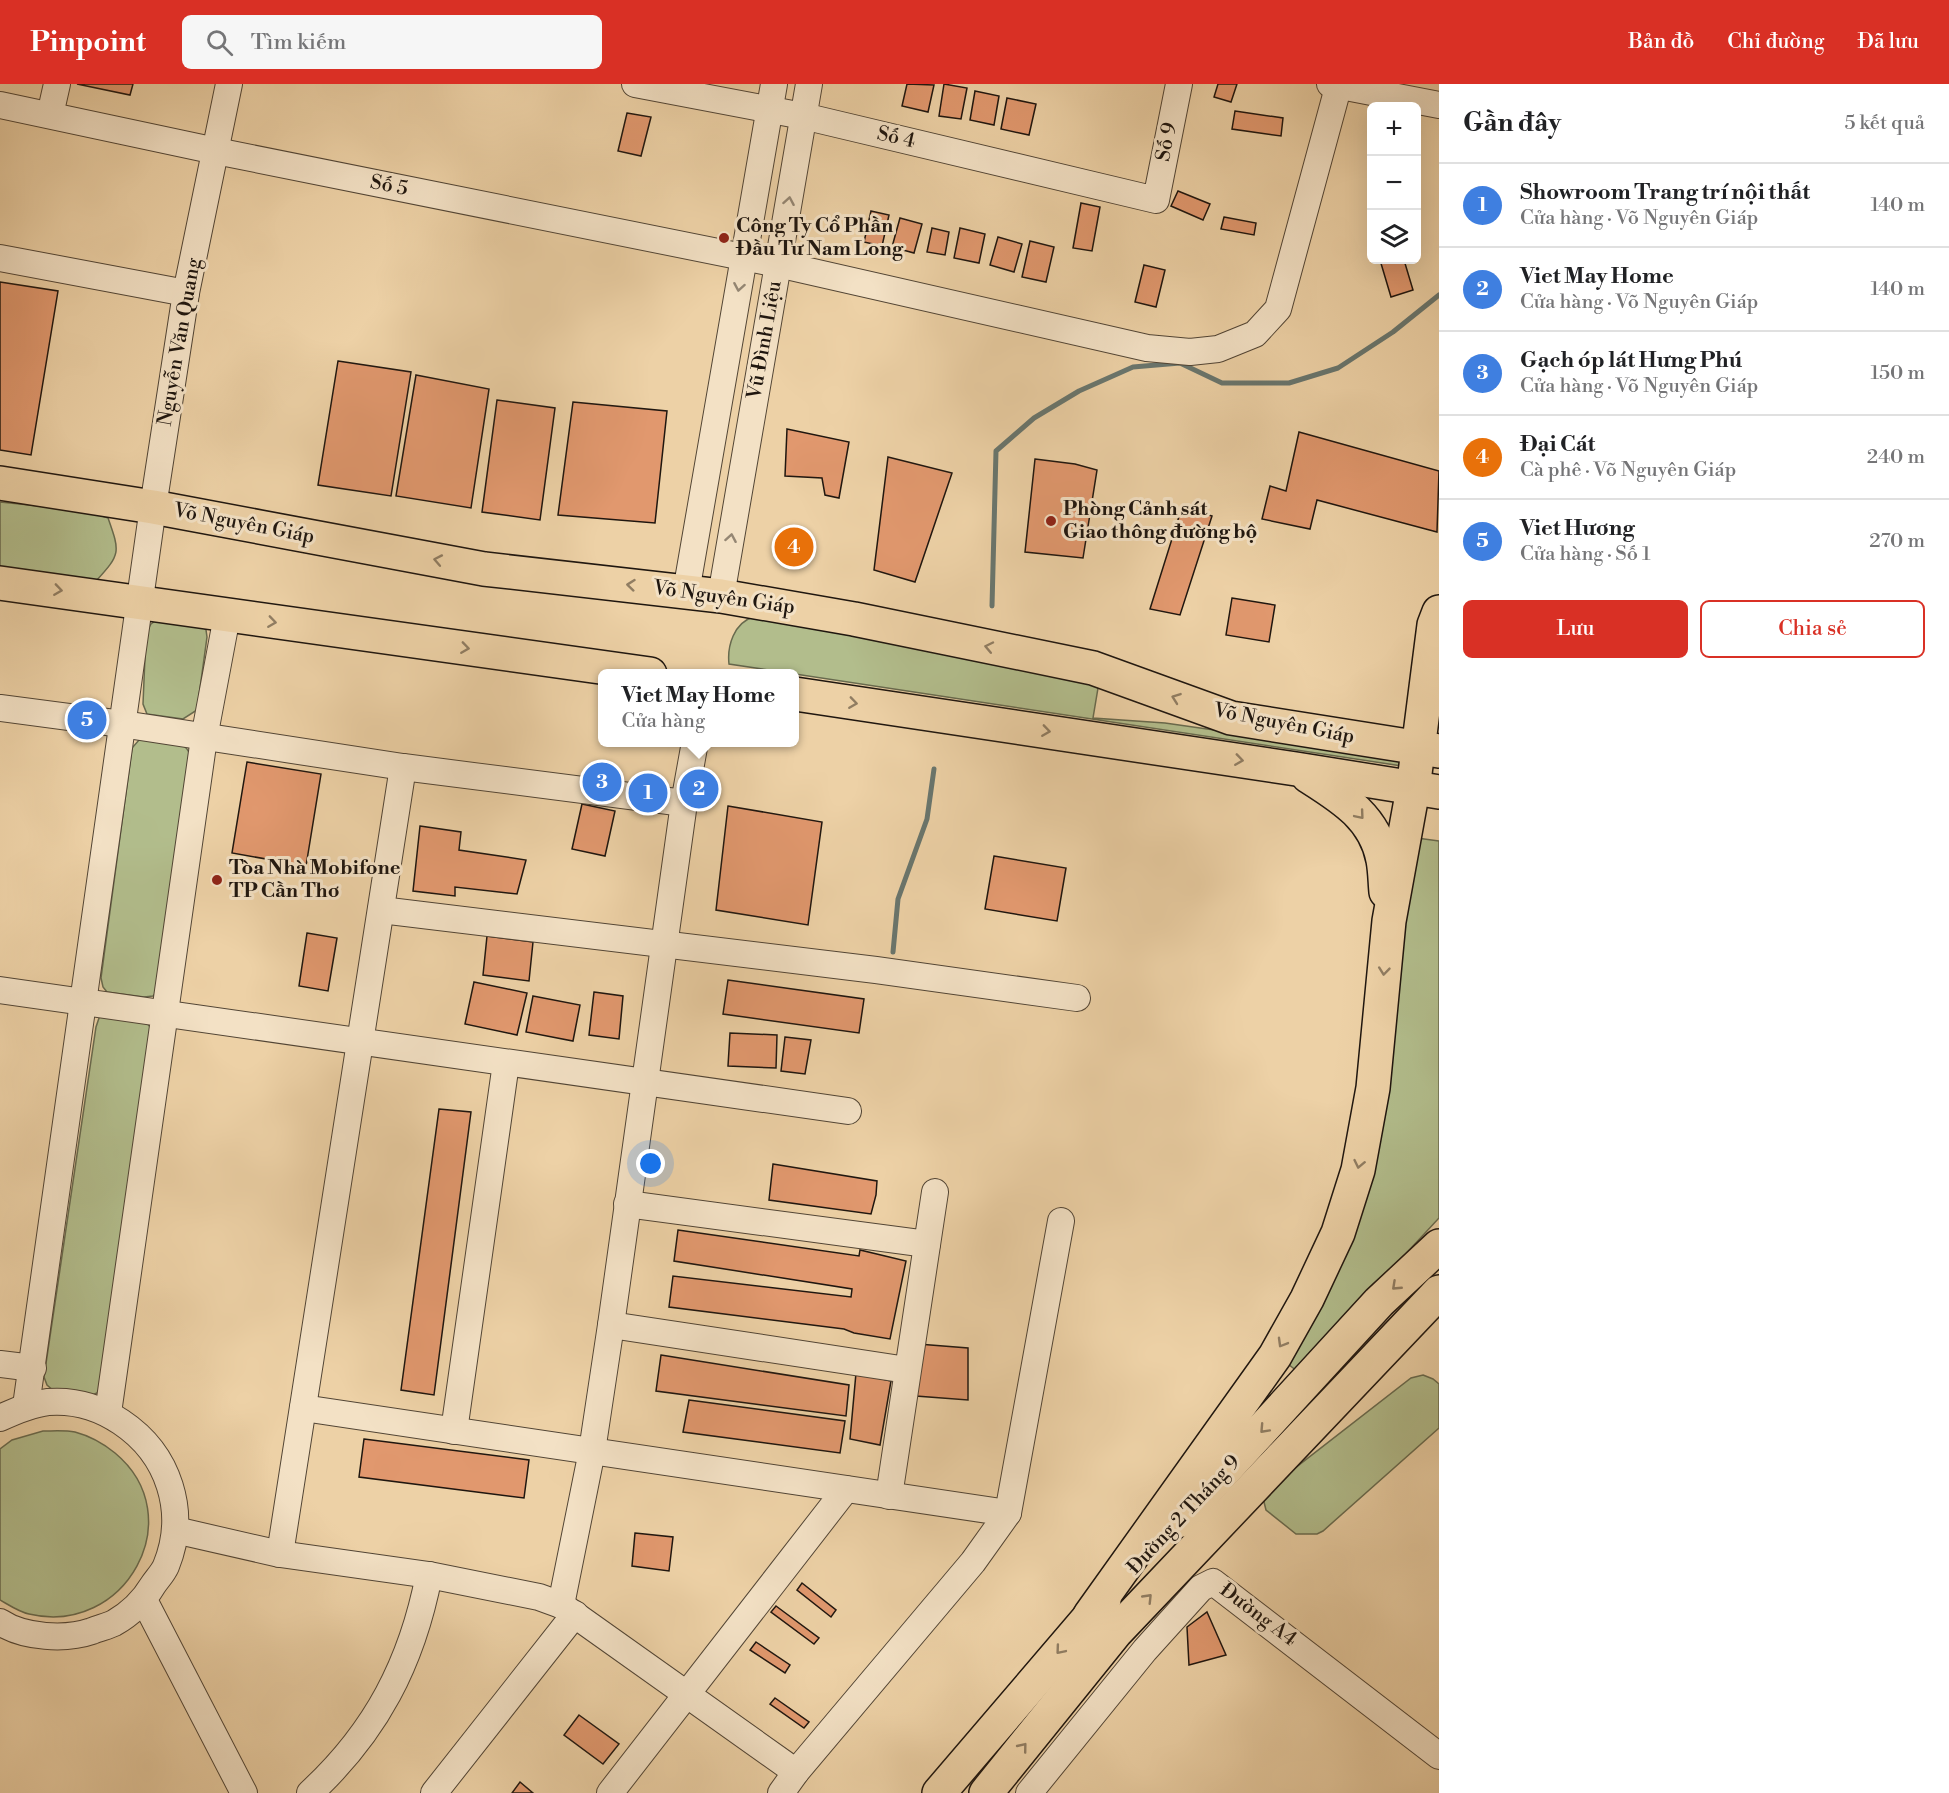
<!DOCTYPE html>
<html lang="vi">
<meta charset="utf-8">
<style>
body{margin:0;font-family:"Libre Bodoni",serif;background:#f6f6f6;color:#202124}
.controls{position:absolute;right:18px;top:18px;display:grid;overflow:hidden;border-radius:9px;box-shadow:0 6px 24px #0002}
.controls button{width:54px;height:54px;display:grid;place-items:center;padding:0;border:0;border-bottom:2px solid #e0e0e0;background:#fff;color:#202124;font:30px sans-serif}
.you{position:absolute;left:651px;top:1080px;width:21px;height:21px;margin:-15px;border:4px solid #fff;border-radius:50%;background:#1a73e8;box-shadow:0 0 0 9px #1a73e833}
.badge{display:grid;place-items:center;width:39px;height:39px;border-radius:50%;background:#d93025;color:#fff;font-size:20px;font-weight:700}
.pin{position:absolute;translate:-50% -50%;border:3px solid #fff;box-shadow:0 2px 6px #0006}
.popup{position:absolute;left:598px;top:585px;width:201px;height:78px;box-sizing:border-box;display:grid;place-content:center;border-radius:9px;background:#fff;filter:drop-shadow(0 2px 4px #0005);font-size:20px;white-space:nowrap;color:#757577}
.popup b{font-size:22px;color:#202124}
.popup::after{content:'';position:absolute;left:50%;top:100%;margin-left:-12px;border:12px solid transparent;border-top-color:#fff}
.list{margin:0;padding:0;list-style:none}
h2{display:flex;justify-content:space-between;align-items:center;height:78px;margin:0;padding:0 24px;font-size:26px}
h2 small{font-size:20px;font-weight:400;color:#757577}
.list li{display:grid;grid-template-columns:39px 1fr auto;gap:18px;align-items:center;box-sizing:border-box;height:84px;padding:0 24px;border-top:2px solid #e0e0e0}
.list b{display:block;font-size:22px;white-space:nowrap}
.list p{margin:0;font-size:20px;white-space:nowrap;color:#757577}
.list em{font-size:20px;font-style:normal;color:#757577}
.actions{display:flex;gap:12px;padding:18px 24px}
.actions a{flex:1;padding:14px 0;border:2px solid #d93025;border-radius:9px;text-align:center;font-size:21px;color:#d93025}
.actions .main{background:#d93025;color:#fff}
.icon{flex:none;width:33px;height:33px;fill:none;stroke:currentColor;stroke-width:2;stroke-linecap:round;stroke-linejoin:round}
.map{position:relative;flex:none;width:1439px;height:1709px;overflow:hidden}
header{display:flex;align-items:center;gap:36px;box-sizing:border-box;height:84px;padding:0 30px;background:#d93025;color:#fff}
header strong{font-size:28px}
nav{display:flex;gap:33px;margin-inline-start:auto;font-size:21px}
.search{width:420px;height:54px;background:#f6f6f6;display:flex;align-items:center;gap:15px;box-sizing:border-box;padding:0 21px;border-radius:9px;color:#757577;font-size:22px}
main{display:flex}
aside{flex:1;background:#fff}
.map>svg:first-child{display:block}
.green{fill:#b2bd8c;stroke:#686a4e;stroke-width:1.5}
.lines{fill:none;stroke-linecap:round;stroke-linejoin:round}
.stream{stroke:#69766e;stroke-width:5}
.building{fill:#e1986e;stroke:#1f160f;stroke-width:1.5}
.minor-casing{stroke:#524535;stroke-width:28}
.highway-casing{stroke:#1f160f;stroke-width:36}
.minor{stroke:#f3e1c5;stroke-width:26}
.highway{stroke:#edd1a6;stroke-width:33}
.oneway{stroke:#948673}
.oneway2{stroke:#907d62}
.poi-dot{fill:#8f2418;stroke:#f3e1c5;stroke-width:2}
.labels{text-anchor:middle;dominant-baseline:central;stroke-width:6;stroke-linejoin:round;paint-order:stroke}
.street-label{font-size:20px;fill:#1f160f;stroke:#f3e1c5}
.poi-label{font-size:20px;font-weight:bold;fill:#1f160f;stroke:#f3e1c5;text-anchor:start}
</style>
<header>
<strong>Pinpoint</strong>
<div class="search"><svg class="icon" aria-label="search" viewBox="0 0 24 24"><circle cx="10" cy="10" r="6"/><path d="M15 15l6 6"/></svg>Tìm kiếm</div>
<nav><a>Bản đồ</a><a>Chỉ đường</a><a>Đã lưu</a></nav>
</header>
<main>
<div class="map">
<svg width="1439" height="1709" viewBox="0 0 1439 1709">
<rect width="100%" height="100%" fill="#edd1a6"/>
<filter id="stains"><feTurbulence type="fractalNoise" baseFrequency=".00333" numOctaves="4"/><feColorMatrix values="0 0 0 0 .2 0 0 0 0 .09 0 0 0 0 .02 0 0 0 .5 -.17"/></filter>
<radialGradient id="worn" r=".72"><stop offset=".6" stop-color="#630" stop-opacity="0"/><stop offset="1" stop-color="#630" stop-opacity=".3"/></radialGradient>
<g class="green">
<path d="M0,418L88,427L108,434C120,468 121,470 96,497L0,488Z"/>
<path d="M753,533L1099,598L1093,634L1165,639L1398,672L1402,682L729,580C727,562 734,539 753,533Z"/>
<path d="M158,535L201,542L206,546L207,553L197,626L183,635L147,630L143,620L146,549L151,540Z"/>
<path d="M148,651C165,655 185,654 191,673L158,907L153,912L144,913L107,908L103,903L101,894L132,664L139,656Z"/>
<path d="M1417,754L1439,757V1134L1297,1287L1288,1280L1342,1152L1405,834Z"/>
<path d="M105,930L145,937L151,944L104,1299L97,1309L87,1313L54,1307L47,1301L44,1293L96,943L99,934Z"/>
<path d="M1423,1291L1433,1295L1439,1300V1344L1323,1447L1317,1450H1296L1266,1426L1263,1414L1268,1405L1411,1294Z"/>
<path d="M43,1347C53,1347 65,1346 75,1348C90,1352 104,1360 115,1369C192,1433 125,1553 29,1530C19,1528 9,1521 0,1516V1365L12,1356Z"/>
</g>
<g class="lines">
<g class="stream">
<path d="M992,522L996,367L1034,334L1079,307L1133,283L1180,279L1222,299H1289L1338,284L1393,248L1439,211"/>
<path d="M893,868L898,815L927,735L934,685"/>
</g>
</g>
<g class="building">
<path d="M77,0H133L130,11Z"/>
<path d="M907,0L934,1L928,28L902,22Z"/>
<path d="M944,0L967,4L961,35L939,32Z"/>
<path d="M1218,0H1237L1231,18L1214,13Z"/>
<path d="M975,7L999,12L994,41L970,36Z"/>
<path d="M1007,14L1036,20L1029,51L1001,45Z"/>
<path d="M1235,27L1283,34L1281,52L1232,45Z"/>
<path d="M627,29L651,33L641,72L618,67Z"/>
<path d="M1178,107L1210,120L1203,136L1171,122Z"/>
<path d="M1081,119L1100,123L1092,167L1073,164Z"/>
<path d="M871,127L889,131L882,162L864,158Z"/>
<path d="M1224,133L1256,139L1254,151L1221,145Z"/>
<path d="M900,134L922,140L914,169L892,163Z"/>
<path d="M932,144L949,148L945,171L927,168Z"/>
<path d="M960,144L985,150L979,179L954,174Z"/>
<path d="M998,153L1022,160L1014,188L990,181Z"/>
<path d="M1030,157L1054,163L1046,198L1022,193Z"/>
<path d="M1380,176H1404L1413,206L1391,213Z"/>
<path d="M1144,181L1165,186L1156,223L1135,218Z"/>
<path d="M0,198L58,207L31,371L0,366Z"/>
<path d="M338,277L411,288L391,412L318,401Z"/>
<path d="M416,291L489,305L471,424L396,412Z"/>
<path d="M497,316L555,324L540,436L482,428Z"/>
<path d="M573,318L667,327L655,439L558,431Z"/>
<path d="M787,345L849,358L839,414L825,411L822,394L785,392Z"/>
<path d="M1299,348L1439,387L1437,448L1317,416L1310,445L1262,435L1270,402L1286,407Z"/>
<path d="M888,373L952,389L915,498L874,486Z"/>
<path d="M1035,375L1075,380L1097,386L1083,474L1025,468Z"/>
<path d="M1182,423L1212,432L1180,531L1150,525Z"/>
<path d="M1232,514L1275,521L1269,558L1226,551Z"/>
<path d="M247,678L321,690L306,782L232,769Z"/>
<path d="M582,720L615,727L605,772L572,765Z"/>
<path d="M728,722L822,738L808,841L716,826Z"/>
<path d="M420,742L461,748L459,766L526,776L517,810L455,803V812L413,807Z"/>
<path d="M994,772L1066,784L1057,837L985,825Z"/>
<path d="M307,849L337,854L328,907L299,902Z"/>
<path d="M487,852L533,858L529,897L483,891Z"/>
<path d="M728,896L864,915L859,949L723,930Z"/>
<path d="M474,898L527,909L517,951L465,940Z"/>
<path d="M594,908L623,912L619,955L589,951Z"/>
<path d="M533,912L580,921L573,957L526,948Z"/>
<path d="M730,949L777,951L776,984L728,982Z"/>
<path d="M785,953L811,956L805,990L781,987Z"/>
<path d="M439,1025L471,1028L434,1311L401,1306Z"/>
<path d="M773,1080L877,1097L876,1111L871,1130L769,1116Z"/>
<path d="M678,1146L859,1172L860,1166L906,1177L890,1255L854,1249L844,1245L669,1223L673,1192L851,1213L852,1205L674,1177Z"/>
<path d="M918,1260L968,1264V1316L916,1312Z"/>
<path d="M661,1271L849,1301L846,1332L656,1307Z"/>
<path d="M856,1289L891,1297L880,1361L850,1355Z"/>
<path d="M689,1316L845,1337L840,1369L683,1348Z"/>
<path d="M364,1355L529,1376L524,1414L359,1393Z"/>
<path d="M635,1449L673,1453L669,1487L632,1482Z"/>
<path d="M802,1499L836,1526L831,1533L797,1506Z"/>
<path d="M776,1522L819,1554L814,1560L771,1528Z"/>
<path d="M1207,1528L1226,1571L1189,1581L1187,1543Z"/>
<path d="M756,1558L790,1581L785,1589L750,1566Z"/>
<path d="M775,1614L809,1638L804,1644L770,1620Z"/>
<path d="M579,1631L619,1660L603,1680L564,1651Z"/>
<path d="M520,1698L533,1709H512Z"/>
</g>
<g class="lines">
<defs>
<g id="minor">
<path d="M635,0L803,32L1156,116L1179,0"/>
<path d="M1330,0L1439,21"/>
<path d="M0,21L216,67L778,180L1147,264L1190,268L1218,265L1255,250L1278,225L1339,0"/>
<path d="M50,31L57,0"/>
<path d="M0,174L186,209"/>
<path d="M686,508L774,0"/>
<path d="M721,512L809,0"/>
<path d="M0,624L122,640L403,683L684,719"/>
<path d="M381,826L876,886L1077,914"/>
<path d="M0,906L848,1027"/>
<path d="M627,1120L927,1160"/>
<path d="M611,1241L907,1286"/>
<path d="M0,1280L33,1284"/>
<path d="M26,1322L153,423L186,209L229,0"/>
<path d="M303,1324L1008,1429"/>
<path d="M108,1329L204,654L227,532"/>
<path d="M0,1334C15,1327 31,1320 48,1318C74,1316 99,1323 121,1338C169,1370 188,1428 166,1482C163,1489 157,1495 153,1501C144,1516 130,1530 114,1539C108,1542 99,1544 92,1547C66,1556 24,1554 0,1538"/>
<path d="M454,1347L506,979"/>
<path d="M889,1412L935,1108"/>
<path d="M175,1446L280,1470L429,1491L539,1513L561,1521L796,1688"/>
<path d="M280,1470L403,683"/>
<path d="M144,1516L244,1709"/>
<path d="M561,1521L592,1367L611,1241L684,719L695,658"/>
<path d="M310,1709C376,1648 412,1579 429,1491"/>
<path d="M434,1709L575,1530"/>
<path d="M610,1709L846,1405"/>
<path d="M781,1709L796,1688L973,1478L1008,1429L1061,1137"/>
<path d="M1029,1709L1145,1566L1201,1504L1213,1498L1439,1672"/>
</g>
<g id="highway">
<path d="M0,399L153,423L484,485L721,512L854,535L1093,584L1231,634L1439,667"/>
<path d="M0,499L650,590"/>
<path d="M795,610L1296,685L1439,708"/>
<path d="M1308,692C1341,713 1375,733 1383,776C1385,786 1385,798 1386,808"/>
<path d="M1178,1437L1379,1218L1439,1162"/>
<path d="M1090,1531L1275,1272L1307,1215L1338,1149L1358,1086L1373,1004L1389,837L1413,705L1434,541L1439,528"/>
<path d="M939,1709L1104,1516"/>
<path d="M986,1709L1116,1548L1439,1208"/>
</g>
</defs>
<use href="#minor" class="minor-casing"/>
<use href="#highway" class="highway-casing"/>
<use href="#minor" class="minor"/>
<use href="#highway" class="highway"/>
</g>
<defs><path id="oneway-chevron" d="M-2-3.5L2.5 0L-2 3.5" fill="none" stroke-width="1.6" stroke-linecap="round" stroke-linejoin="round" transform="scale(1.5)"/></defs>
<g class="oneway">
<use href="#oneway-chevron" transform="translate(789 117) rotate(-80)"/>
<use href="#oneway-chevron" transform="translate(739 203) rotate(100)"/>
<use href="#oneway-chevron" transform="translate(731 454) rotate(-80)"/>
</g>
<g class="oneway2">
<use href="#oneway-chevron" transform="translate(438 476) rotate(-169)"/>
<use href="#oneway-chevron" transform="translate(631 501) rotate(-174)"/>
<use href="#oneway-chevron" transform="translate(58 506) rotate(8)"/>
<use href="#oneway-chevron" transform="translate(272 538) rotate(8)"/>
<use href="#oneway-chevron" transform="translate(989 563) rotate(-168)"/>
<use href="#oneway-chevron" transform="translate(465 564) rotate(8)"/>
<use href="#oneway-chevron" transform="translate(1176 614) rotate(-160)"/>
<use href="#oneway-chevron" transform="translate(853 619) rotate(8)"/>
<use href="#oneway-chevron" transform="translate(1046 647) rotate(8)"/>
<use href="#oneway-chevron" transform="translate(1239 676) rotate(8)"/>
<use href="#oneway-chevron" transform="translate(1360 731) rotate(50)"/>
<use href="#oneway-chevron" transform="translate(1384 887) rotate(96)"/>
<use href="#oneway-chevron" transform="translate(1359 1080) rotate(102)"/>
<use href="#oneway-chevron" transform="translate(1396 1202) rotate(137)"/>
<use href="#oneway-chevron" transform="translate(1282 1259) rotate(120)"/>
<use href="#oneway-chevron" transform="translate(1264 1345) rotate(133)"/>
<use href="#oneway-chevron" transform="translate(1148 1514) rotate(-46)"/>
<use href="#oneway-chevron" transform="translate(1060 1566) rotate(130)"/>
<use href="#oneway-chevron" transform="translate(1023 1663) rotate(-51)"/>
</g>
<g class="poi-dot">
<circle cx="724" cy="154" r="6"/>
<circle cx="1051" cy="437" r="6"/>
<circle cx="217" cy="796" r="6"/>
</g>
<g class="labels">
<g class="street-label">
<text transform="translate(896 54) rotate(13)">Số 4</text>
<text transform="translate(1167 58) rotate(-79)">Số 9</text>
<text transform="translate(389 102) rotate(11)">Số 5</text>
<text transform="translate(765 256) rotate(-80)">Vũ Đình Liệu</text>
<text transform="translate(180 258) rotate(-80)">Nguyễn Văn Quang</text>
<text transform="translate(244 440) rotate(11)">Võ Nguyên Giáp</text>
<text transform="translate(724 514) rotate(8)">Võ Nguyên Giáp</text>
<text transform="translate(1284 640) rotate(11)">Võ Nguyên Giáp</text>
<text transform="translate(1184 1431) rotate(-47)">Đường 2 Tháng 9</text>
<text transform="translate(1258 1531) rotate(37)">Đường A4</text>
</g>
<g class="poi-label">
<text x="736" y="142">Công Ty Cổ Phần<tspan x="736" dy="23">Đầu Tư Nam Long</tspan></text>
<text x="1063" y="425">Phòng Cảnh sát<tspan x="1063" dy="23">Giao thông đường bộ</tspan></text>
<text x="229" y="784">Tòa Nhà Mobifone<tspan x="229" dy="23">TP Cần Thơ</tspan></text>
</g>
</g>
<rect width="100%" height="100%" filter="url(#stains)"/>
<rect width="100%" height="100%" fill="url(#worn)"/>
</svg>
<div class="controls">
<button>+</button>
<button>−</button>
<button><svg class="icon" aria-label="layers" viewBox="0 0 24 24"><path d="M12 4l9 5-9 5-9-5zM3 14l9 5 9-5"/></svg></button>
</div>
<div class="you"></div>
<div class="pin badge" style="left:648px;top:709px;background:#3f7fe0">1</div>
<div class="pin badge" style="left:699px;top:705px;background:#3f7fe0">2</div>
<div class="popup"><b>Viet May Home</b>Cửa hàng</div>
<div class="pin badge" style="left:602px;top:698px;background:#3f7fe0">3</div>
<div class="pin badge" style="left:794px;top:463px;background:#e8710a">4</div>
<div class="pin badge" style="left:87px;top:636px;background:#3f7fe0">5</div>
</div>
<aside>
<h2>Gần đây<small>5 kết quả</small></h2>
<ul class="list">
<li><span class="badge" style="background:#3f7fe0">1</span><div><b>Showroom Trang trí nội thất</b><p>Cửa hàng · Võ Nguyên Giáp</p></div><em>140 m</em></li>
<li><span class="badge" style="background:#3f7fe0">2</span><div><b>Viet May Home</b><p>Cửa hàng · Võ Nguyên Giáp</p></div><em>140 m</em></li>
<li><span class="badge" style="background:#3f7fe0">3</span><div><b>Gạch óp lát Hưng Phú</b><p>Cửa hàng · Võ Nguyên Giáp</p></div><em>150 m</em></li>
<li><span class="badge" style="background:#e8710a">4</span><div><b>Đại Cát</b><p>Cà phê · Võ Nguyên Giáp</p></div><em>240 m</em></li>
<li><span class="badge" style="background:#3f7fe0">5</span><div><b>Viet Hương</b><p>Cửa hàng · Số 1</p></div><em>270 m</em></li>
</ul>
<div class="actions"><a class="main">Lưu</a><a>Chia sẻ</a></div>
</aside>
</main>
